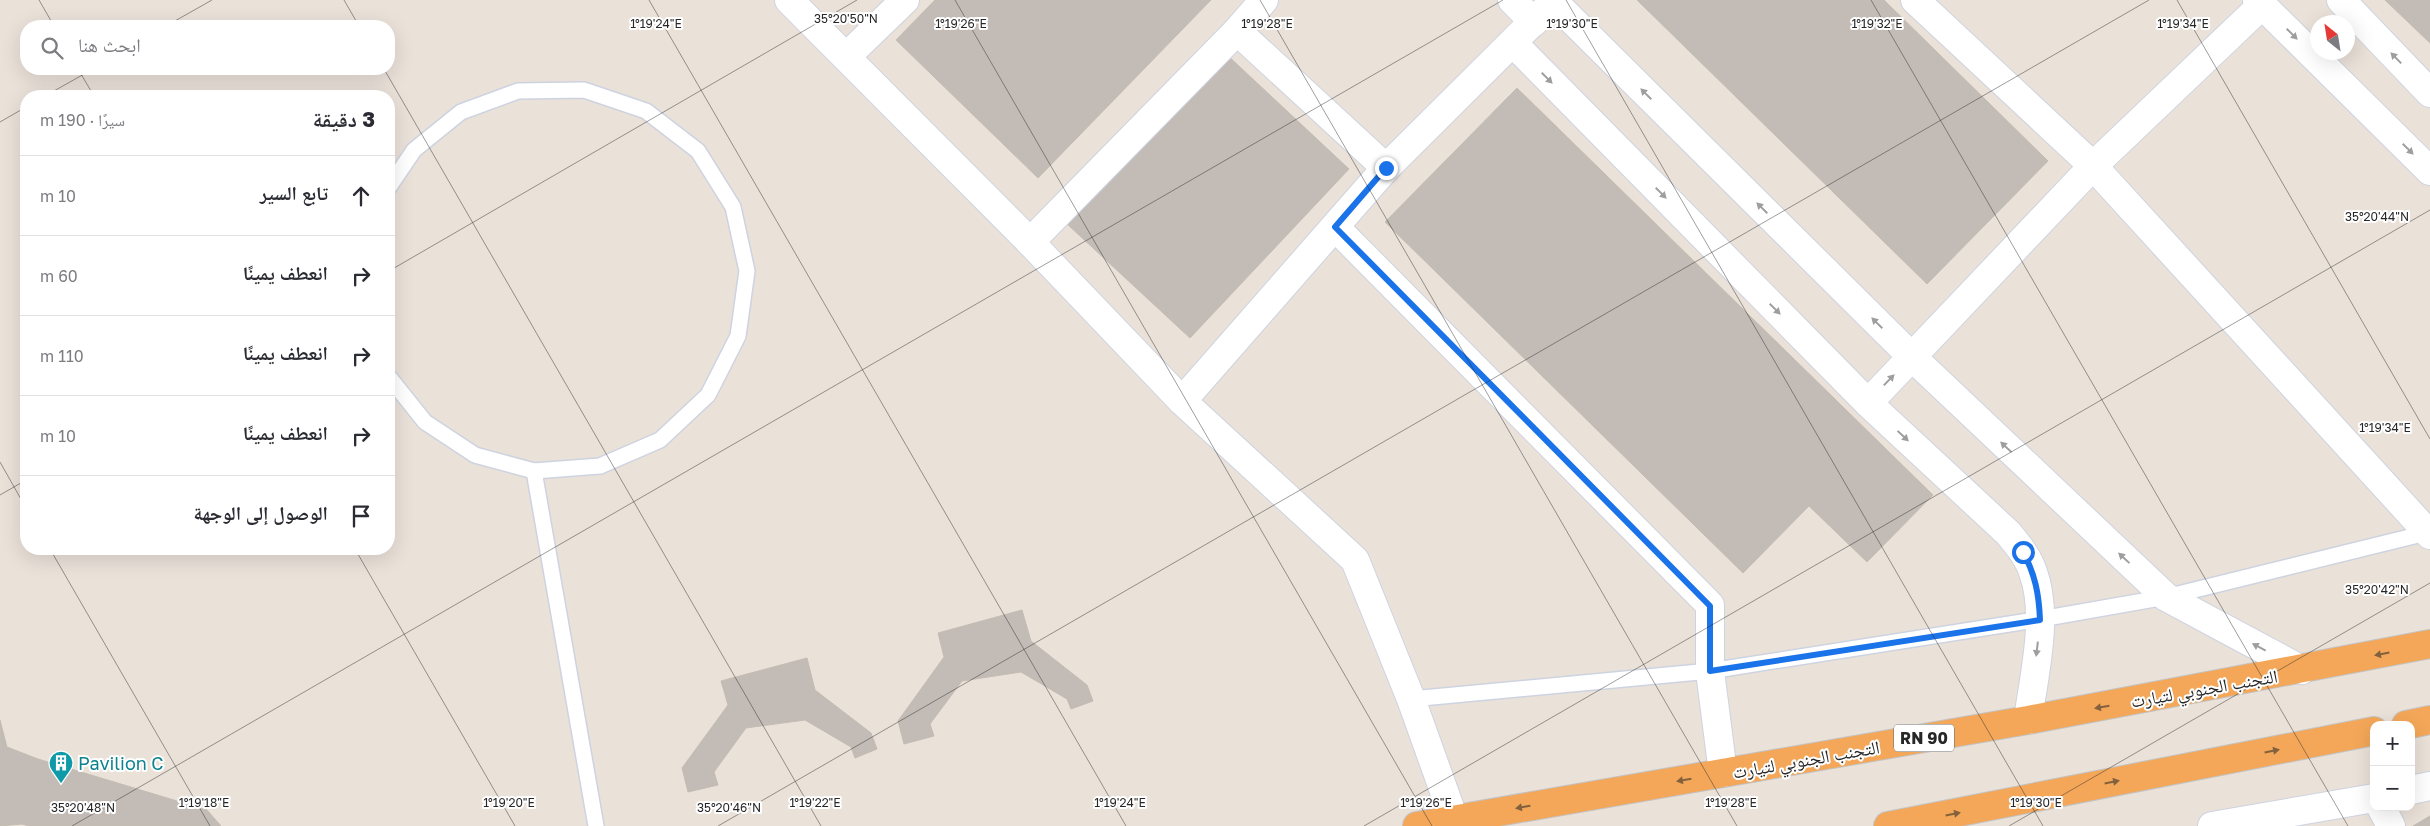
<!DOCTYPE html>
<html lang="ar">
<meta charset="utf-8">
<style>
body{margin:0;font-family:"Golos Text","Noto Naskh Arabic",sans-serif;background:#f2f2f3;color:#2b2b33;direction:rtl}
.controls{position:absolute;right:15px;bottom:15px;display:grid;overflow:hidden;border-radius:10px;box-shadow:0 5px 20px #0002}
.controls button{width:45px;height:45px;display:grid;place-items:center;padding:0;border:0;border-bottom:1px solid #e1e1e2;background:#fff;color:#2b2b33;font:25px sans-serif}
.compass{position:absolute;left:2310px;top:15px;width:45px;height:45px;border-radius:50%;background:#fff;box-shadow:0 5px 20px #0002;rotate:330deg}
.stop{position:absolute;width:15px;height:15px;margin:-11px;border:4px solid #1a73e8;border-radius:50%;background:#fff}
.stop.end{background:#1a73e8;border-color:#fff;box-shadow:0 1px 5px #0008}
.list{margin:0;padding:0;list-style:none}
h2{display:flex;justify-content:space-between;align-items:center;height:65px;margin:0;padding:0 20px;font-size:21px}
h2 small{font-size:16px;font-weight:400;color:#7c7c81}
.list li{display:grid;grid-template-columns:32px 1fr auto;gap:15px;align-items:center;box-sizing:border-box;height:80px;padding:0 20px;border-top:1px solid #e1e1e2}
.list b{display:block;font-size:19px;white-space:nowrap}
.list em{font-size:16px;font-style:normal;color:#7c7c81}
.icon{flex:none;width:28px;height:28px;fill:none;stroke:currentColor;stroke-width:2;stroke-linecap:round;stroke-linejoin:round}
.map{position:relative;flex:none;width:2430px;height:826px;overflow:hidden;direction:ltr}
.search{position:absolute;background:#fff;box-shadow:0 5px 20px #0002;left:20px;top:20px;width:375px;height:55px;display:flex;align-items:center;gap:12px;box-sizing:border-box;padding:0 18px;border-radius:20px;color:#7c7c81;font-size:19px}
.panel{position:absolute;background:#fff;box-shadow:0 5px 20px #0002;left:20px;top:90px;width:375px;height:465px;border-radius:20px;direction:rtl}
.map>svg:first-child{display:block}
.building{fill:#c2bbb6;stroke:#c5bdb3}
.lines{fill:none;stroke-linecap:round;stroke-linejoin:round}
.service-casing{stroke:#ced3e0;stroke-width:18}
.minor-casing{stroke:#ced3e0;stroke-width:30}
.trunk-casing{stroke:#c3c3c3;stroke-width:30}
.service{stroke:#fff;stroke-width:15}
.minor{stroke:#fff;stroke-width:28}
.trunk{stroke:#f4a758;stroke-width:28}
.oneway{fill:#9e9e9e}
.oneway2{fill:#83613d}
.route{stroke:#1a73e8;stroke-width:6}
.ticks{fill:none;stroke:#272727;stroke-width:1;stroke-opacity:0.45}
.labels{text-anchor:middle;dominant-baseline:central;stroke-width:4;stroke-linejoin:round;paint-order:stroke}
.shield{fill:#fff;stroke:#686868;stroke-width:1}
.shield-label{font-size:16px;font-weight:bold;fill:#272727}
.street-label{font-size:18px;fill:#272727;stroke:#fff}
.culture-label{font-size:18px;fill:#0d838f;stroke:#fff;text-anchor:start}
.ticks-label{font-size:12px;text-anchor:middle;fill:#272727;stroke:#fff;stroke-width:4;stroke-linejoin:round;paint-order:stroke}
</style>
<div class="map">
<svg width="2430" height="826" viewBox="0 0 2430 826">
<rect width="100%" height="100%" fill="#eae1d9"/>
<g class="building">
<path d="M935,0H1211L1038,178L896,40Z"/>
<path d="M1637,0H1884L2048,161L1927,284Z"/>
<path d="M2385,0H2430V43Z"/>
<path d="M1225,53L1349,169L1190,338L1066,223Z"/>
<path d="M1517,88L1933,495L1867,562L1809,506L1743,573L1385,222Z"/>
<path d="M1022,610L1031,641L1087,685L1093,701L1071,709L1067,699L1021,672L962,681L930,724L934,736L904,744L898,721L944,657L938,633Z"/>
<path d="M807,658L815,690L871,733L877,749L855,758L851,747L805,720L746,728L714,772L718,785L688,792L682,768L728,705L721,681Z"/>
<path d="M0,720L7,747L38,759L207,810L221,826H29L22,824L0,826Z"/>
<path d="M2430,816V826H2413Z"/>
</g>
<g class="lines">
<defs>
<g id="service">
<path d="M389,187L414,150L461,112L518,91L584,90L646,111L698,151L733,207L747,271L738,336L708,395L660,440L600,466L534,471L475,455L425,422L389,377"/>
<path d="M534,471L596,826"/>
<path d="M1411,699L1710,671L2041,619L2166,597L2430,532"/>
</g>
<g id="minor">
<path d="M789,0L1030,242L1182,401L1355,560L1411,699L1454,819"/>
<path d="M1512,0L1534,22"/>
<path d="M1915,0L2093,166L2430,535"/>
<path d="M2257,0L2430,171"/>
<path d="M2341,0L2430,93"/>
<path d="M1553,1L1912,357L2166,597L2302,670"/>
<path d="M1237,31L1386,168"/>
<path d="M1513,43L1868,403L2093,166L2262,5"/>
<path d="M847,56L905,0"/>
<path d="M1335,227L1710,605V671L1723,773"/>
<path d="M1030,242L1237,31L1264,0"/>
<path d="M1182,401L1386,168L1555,0"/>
<path d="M1868,403L2008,533C2018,545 2028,557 2033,572C2049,616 2034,674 2028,720"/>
<path d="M2411,790L2430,786"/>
<path d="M2381,807L2391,826"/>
<path d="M2212,826L2374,798"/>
</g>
<g id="trunk">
<path d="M2406,725L2430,720"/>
<path d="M1417,826L2028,720L2430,644"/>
<path d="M1888,826L2374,731"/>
</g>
</defs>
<use href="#service" class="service-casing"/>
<use href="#minor" class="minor-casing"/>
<use href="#trunk" class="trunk-casing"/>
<use href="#service" class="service"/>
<use href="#minor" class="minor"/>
<use href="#trunk" class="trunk"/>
</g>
<defs><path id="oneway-solid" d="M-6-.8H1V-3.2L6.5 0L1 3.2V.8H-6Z" transform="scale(1.25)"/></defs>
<g class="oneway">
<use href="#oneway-solid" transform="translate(2292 34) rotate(45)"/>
<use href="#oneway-solid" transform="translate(2396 58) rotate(-134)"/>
<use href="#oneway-solid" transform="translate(1547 78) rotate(45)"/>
<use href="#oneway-solid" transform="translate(1646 94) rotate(-135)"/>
<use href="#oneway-solid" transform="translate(2408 149) rotate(45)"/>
<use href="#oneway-solid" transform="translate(1661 193) rotate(45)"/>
<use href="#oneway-solid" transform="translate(1762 208) rotate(-135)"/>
<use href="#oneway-solid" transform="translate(1775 309) rotate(45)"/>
<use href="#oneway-solid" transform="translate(1877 323) rotate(-135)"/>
<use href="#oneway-solid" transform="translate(1889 380) rotate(-46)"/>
<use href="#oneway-solid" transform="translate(1903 436) rotate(43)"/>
<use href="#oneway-solid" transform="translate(2006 447) rotate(-137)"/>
<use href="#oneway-solid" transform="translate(2124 558) rotate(-137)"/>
<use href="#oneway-solid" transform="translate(2259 647) rotate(-152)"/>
<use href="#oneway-solid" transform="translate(2037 649) rotate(97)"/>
</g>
<g class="oneway2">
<use href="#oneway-solid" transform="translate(2382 654) rotate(169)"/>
<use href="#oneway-solid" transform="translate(2102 707) rotate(170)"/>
<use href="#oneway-solid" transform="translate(2272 751) rotate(-11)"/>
<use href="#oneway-solid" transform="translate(1684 780) rotate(170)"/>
<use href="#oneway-solid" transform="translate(2112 782) rotate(-11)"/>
<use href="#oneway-solid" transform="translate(1523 807) rotate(170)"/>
<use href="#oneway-solid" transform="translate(1953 814) rotate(-11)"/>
</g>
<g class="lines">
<path class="route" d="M1386,168L1335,227L1710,606V671L2040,620C2039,594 2035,574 2023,552"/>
</g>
<path class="ticks" d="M39,0L54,26M344,0L359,26M649,0L1126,826M955,0L1432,826M1260,0L1737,826M1566,0L2043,826M1871,0L2348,826M2177,0L2430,439M166,26L212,0M78,69L94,96M384,69L821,826M45,96L93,69M0,122L26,107M389,271L857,0M0,462L26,508M0,495L26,480M50,549L210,826M355,549L515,826M72,826L1503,0M718,826L2149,0M1364,826L2430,210M2009,826L2430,583"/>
<defs>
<symbol id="building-pin" viewBox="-11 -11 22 30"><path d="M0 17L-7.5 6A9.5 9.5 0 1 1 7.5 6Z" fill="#0f9aa8" stroke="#fff"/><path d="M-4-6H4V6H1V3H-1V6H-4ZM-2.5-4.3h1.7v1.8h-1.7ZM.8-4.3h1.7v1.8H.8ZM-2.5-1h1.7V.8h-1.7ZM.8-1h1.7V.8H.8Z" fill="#fff"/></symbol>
</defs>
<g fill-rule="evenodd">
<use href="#building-pin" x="47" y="749" width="28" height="38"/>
</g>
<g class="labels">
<rect class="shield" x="1894" y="724.5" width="60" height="27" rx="4"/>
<g class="shield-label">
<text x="1924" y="738">RN 90</text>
</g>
<g class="street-label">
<text transform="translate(2204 688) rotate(-10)">التجنب الجنوبي لتيارت</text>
<text transform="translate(1806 759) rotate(-10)">التجنب الجنوبي لتيارت</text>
</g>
<g class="culture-label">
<text x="78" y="763">Pavilion C</text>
</g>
</g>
<g class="ticks-label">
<text x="846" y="23">35°20'50"N</text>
<text x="656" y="28">1°19'24"E</text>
<text x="961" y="28">1°19'26"E</text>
<text x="1267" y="28">1°19'28"E</text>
<text x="1572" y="28">1°19'30"E</text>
<text x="1877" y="28">1°19'32"E</text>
<text x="2183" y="28">1°19'34"E</text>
<text x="2377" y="221">35°20'44"N</text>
<text x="2385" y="432">1°19'34"E</text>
<text x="2377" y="594">35°20'42"N</text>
<text x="204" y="807">1°19'18"E</text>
<text x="509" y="807">1°19'20"E</text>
<text x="815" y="807">1°19'22"E</text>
<text x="1120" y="807">1°19'24"E</text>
<text x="1426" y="807">1°19'26"E</text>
<text x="1731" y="807">1°19'28"E</text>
<text x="2036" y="807">1°19'30"E</text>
<text x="83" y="812">35°20'48"N</text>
<text x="729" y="812">35°20'46"N</text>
</g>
</svg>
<div class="controls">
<button>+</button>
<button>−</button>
</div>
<svg class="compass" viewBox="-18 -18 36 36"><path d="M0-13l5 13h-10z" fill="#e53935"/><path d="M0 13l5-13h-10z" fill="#7c7c81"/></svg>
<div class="stop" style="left:2023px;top:552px"></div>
<div class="stop end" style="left:1386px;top:168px"></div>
<div class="search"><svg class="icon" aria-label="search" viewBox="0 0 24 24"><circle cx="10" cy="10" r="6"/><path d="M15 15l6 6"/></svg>ابحث هنا</div>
<section class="panel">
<h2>3 دقيقة<small>سيرًا · 190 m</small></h2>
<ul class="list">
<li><svg class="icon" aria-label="ahead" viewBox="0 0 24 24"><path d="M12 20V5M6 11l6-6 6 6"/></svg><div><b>تابع السير</b></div><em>10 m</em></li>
<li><svg class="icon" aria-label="right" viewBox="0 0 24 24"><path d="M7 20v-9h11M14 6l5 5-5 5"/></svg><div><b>انعطف يمينًا</b></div><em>60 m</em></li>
<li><svg class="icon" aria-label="right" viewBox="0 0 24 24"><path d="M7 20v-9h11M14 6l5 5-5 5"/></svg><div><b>انعطف يمينًا</b></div><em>110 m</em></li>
<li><svg class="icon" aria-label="right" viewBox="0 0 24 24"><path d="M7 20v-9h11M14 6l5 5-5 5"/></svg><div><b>انعطف يمينًا</b></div><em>10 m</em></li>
<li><svg class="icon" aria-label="arrive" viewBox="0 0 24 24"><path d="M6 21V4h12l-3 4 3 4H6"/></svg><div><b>الوصول إلى الوجهة</b></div></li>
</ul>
</section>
</div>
